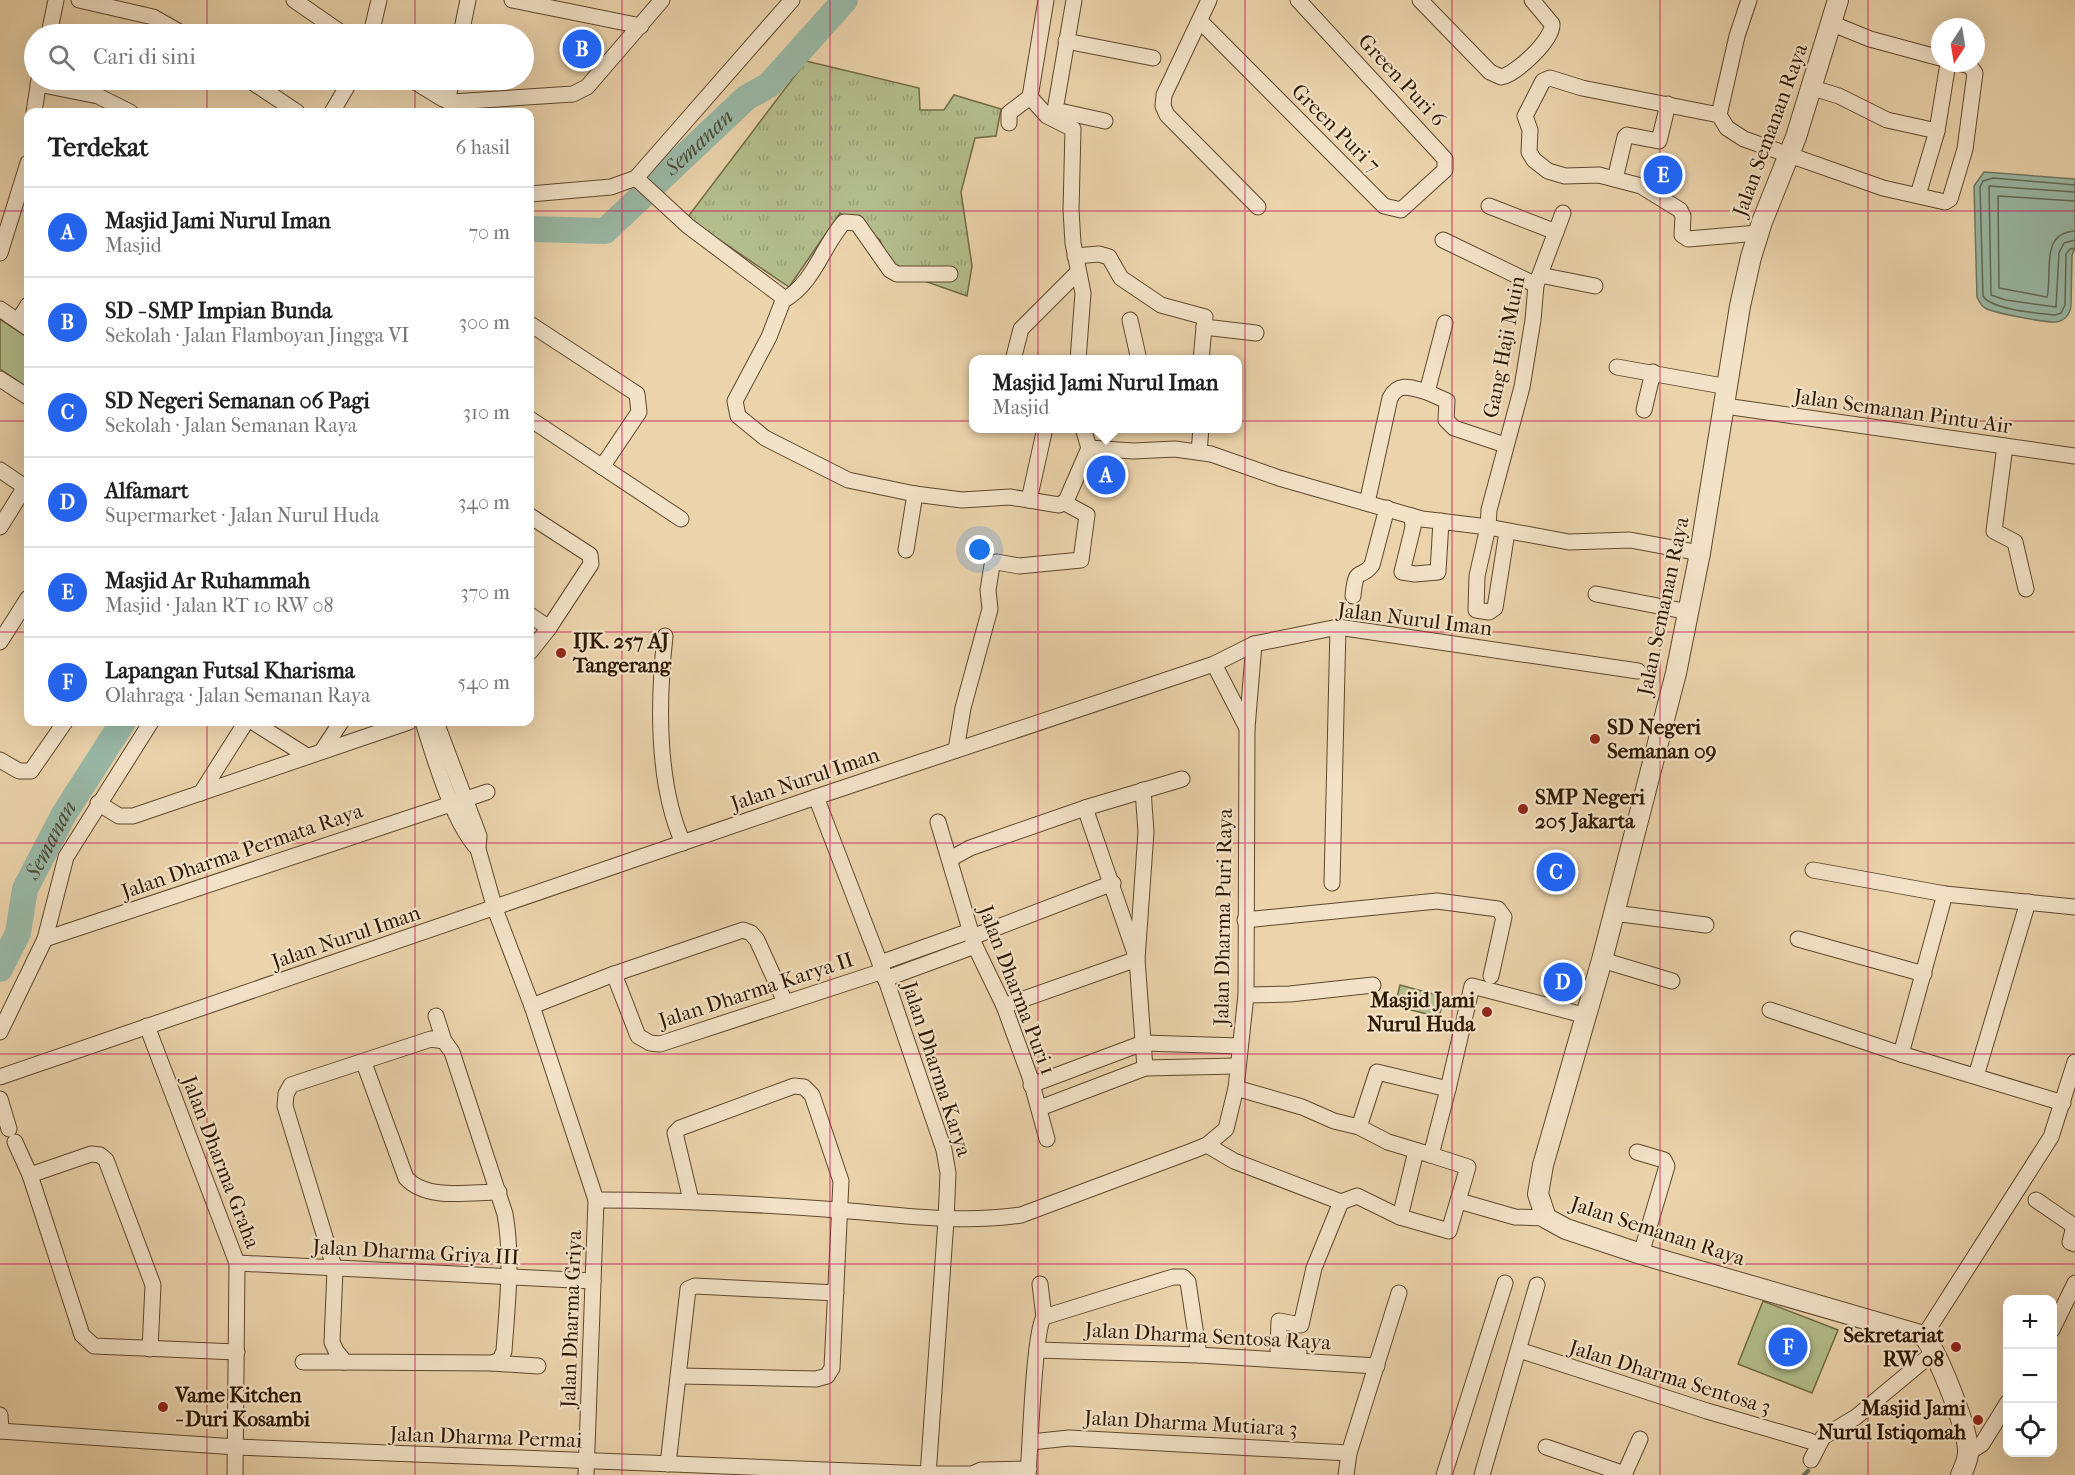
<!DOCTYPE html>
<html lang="id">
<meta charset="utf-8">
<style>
body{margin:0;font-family:"IM FELL French Canon",serif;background:#f2f2f2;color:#222}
.controls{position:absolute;right:18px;bottom:18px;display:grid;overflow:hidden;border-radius:12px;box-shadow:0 6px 24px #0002}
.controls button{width:54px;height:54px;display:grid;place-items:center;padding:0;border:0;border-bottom:2px solid #e0e0e0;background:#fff;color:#222;font:30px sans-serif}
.compass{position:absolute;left:1931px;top:18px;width:54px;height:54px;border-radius:50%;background:#fff;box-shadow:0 6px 24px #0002;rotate:192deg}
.you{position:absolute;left:980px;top:550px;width:21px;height:21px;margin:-15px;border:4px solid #fff;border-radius:50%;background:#1a73e8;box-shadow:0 0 0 9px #1a73e833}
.badge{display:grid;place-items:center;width:39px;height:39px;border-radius:50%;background:#2563eb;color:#fff;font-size:20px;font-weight:700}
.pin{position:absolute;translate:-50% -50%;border:3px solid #fff;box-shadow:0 2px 6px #0006}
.popup{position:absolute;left:969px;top:355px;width:273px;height:78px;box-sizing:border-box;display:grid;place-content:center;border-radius:12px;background:#fff;filter:drop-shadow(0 2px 4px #0005);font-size:20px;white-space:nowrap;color:#767676}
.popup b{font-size:22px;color:#222}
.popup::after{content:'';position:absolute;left:50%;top:100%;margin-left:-12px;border:12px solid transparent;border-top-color:#fff}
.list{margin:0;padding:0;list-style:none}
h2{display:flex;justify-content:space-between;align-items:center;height:78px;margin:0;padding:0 24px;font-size:26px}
h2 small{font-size:20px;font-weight:400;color:#767676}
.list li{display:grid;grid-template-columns:39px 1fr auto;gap:18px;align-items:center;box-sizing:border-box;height:90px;padding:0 24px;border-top:2px solid #e0e0e0}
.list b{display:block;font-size:22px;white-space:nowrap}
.list p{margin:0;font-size:20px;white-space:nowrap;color:#767676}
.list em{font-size:20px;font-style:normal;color:#767676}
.icon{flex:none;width:33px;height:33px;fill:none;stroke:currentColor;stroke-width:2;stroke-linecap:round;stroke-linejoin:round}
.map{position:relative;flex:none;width:2075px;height:1475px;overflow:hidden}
.search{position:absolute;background:#fff;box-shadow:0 6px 24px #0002;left:24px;top:24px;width:510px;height:66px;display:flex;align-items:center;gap:15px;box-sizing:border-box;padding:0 21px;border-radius:33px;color:#767676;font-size:22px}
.panel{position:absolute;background:#fff;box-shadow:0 6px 24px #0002;left:24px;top:108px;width:510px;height:618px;border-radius:12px}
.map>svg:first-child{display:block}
.grass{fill:url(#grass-tufts);stroke:#716a46;stroke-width:1.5}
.park{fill:#b3bd8c;stroke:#716a46;stroke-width:1.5}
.water{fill:#99b8a6;stroke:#6f7864;stroke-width:1.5}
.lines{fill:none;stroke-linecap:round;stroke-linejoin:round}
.shore{stroke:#646853;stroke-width:1.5}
.stream{stroke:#6f7864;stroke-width:4.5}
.river{stroke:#99b8a6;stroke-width:26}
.minor-casing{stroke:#5e472b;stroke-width:17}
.tertiary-casing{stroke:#5e472b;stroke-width:22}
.minor{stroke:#f2e2c8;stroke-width:15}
.tertiary{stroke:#f2e2c8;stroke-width:20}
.grid{fill:none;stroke:#c2185b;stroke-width:1.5;stroke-opacity:0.55}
.poi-dot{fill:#8f2418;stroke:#f2e2c8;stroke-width:2}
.labels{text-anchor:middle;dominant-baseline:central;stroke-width:4.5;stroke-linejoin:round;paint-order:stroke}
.street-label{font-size:21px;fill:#2f1800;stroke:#f2e2c8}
.poi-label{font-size:21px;font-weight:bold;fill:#2f1800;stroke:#f2e2c8;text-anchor:start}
.water-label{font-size:22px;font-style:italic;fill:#4f4832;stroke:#f2e2c8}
</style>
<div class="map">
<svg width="2075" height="1475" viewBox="0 0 2075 1475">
<defs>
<pattern id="grass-tufts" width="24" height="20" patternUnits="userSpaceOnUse" patternTransform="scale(1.5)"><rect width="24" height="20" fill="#b3bd8c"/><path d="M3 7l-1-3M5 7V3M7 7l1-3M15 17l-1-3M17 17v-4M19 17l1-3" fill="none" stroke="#9aa277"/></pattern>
</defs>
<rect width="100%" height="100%" fill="#ebd3ab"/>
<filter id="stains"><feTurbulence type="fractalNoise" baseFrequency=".00333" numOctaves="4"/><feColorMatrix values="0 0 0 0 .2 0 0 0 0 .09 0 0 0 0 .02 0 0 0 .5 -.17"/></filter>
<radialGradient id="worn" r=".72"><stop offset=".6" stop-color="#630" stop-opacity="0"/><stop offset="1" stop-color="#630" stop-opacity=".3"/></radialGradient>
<path class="grass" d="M806,61L919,88L920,110H944L954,95L1001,109L996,136L975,138L961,192L972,266L967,296L890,269L880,240L840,213L789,287L687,218Z"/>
<g class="park">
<path d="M0,319L28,338V388L0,369Z"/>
<path d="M1400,985L1444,997L1439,1017L1395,1006Z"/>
<path d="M1763,1301L1838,1330L1812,1393L1738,1364Z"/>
</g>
<path class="water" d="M1984,172L2075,179V248L2072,255L2071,306C2070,314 2065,321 2056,322C2047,323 1994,313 1985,308C1981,306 1979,301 1977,297L1974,186Z"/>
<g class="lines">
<g class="shore">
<path d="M2075,185L1993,178L1983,181L1980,187L1983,296C1992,310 2038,313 2055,315L2061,313L2065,305L2066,254L2070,249L2075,248"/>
<path d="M2075,192L1989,186L1991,295L2006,300L2056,307L2059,253L2064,243L2075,240"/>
<path d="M2075,201L1998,196L1999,288L2047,297C2053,274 2039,233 2075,231"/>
</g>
<path class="stream" d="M1804,1475L1808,1471"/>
<g class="river">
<path id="s1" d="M530,229L605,231L746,98L769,85L845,0"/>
<path id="s2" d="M0,969L18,933L25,889L64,814L123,722"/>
</g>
<defs>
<g id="minor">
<path d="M79,0L153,17L183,34"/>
<path d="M294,0L343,34"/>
<path d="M512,0L641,26"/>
<path d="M1074,0L1055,110L1105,121"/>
<path d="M1209,0L1164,95L1163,106L1167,115L1258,207"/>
<path d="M1420,0L1490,72L1501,77C1516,74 1553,40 1552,24L1532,0"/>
<path d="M1200,21L1384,206L1401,210L1445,170V159L1298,0"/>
<path d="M1833,24L1870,39L1940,58"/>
<path d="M49,34L56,0"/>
<path d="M371,34L379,0"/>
<path d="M461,34L468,0"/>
<path d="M1066,41L1153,58"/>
<path d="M249,80L297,112"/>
<path d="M412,80L443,99L452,102L573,94L587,87L662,0"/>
<path d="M38,84L98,96L130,112"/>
<path d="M1813,88L1839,96L1887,120L1937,131L1948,63"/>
<path d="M1030,97L1047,116L1073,129L1071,210L1073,243L1083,293L1078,360"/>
<path d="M447,101L452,80"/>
<path d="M34,112L39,80"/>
<path d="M332,112L351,80"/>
<path d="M1719,115L1737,36L1749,0"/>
<path d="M1009,123V113L1030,97L1046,0"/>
<path d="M636,178L688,226L784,298L769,337L735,401L738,416L765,438L848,480L915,494L962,500L1010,497L1059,505L1066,501L1089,448"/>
<path d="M1615,179L1625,137L1627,135L1659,141L1668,104"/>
<path d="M530,194L611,187L636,178L792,0"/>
<path d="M1918,195L1937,131"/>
<path d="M1489,206L1556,232"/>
<path d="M1758,233L1688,239L1682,235L1683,216L1680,210L1641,186L1599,175L1565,176L1548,171L1534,160L1529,152L1530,130L1525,116L1543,81L1550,78L1582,88L1719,115L1727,128L1744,139L1883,188L1945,202L1950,199L1965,149L1975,73L1970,66L1958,63"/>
<path d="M1443,240L1536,285"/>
<path d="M0,253L28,163"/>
<path d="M1075,256L1099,254L1109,257L1121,278L1161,305L1205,317L1201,360"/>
<path d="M1540,275L1595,286"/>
<path d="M784,300C814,283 822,247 844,222L857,223L890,270L897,274H950"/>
<path d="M0,309L28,328"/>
<path d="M1130,320L1139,360"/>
<path d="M18,321L28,305"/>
<path d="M1445,323L1427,392L1447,401L1446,420L1454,428L1505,445"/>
<path d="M530,324L637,394L639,412L602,467"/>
<path d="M1204,327L1256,333"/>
<path d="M1013,360L1021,329L1078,272"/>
<path d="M1617,367L1728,387"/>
<path d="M0,379L28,397"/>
<path d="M1725,406L2075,456"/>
<path d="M1644,410L1653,372"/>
<path d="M530,419L681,519"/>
<path d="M1083,428L1089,448"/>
<path d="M2005,446L1994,531L2015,542L2026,589"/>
<path d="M1089,448L1133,451L1175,449L1211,454L1279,478L1422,519L1488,527L1569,542L1630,540L1700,553"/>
<path d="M1199,452L1201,428"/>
<path d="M0,470L28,489"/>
<path d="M1029,500L1045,428"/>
<path d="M1367,503L1390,398C1399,381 1412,388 1427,392"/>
<path d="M530,516L590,555L591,564L549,628L530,652"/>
<path d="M1412,516L1413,527L1402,572L1415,574L1438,572L1441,521"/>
<path d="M0,527L25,487"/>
<path d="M1507,532L1495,608L1489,612L1476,610L1477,576L1488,527L1489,510L1522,387L1533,320L1536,285L1563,213"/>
<path d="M906,550L915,494"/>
<path d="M1596,594L1689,612"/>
<path d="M1353,596C1356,564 1360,581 1372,565L1387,508"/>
<path d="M530,615L549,628"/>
<path d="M665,636C658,701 656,782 683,843"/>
<path d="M0,642L28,598"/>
<path d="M1214,664L1247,728"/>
<path d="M253,722L307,756"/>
<path d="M423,722C434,757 453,823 478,849"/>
<path d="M436,722L479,836L478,849L495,909L532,1006L596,1200L586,1475"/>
<path d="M956,750L963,708L990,609L988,590L992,565L997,562L1019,566L1081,560L1087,515L1065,503"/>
<path d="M322,751L341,722"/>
<path d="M0,760L19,771H31L65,722"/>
<path d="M1143,790L1146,832L1137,959L1145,1068"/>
<path d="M201,793L246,722"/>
<path d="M816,797L883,971L944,1150L948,1173L946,1220L928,1475"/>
<path d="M98,803L119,816H133L409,722"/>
<path d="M938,822L975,946L1004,1006L1030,1077L1047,1139"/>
<path d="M950,859L970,848L1085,808L1182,779"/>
<path d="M1813,870L1945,894L2075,907"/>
<path d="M1332,883L1338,627"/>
<path d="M1614,913L1706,925"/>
<path d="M1245,920L1437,901L1498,909L1504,917L1491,976"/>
<path d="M972,937L1113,883"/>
<path d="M45,939L487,792"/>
<path d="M1798,939L1924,974"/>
<path d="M1602,960L1672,981"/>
<path d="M880,963L970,931"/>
<path d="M614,974L638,1036L650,1043L660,1044L883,971"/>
<path d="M885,979L975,946"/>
<path d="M1246,995L1290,994L1373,985"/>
<path d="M532,1006L614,974L743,930L751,933L757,940L785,1002"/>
<path d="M1004,1006L1137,959L1085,808"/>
<path d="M1770,1010L1901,1054L2063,1103"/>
<path d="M436,1016L444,1041"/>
<path d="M147,1026L237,1263L235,1475"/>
<path d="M0,1032L45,939L66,857L151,722"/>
<path d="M431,1039L444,1041L452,1052L505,1214C513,1259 507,1306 504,1351L500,1360L492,1363L345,1362L336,1351L332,1342L335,1270L285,1106L286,1094L291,1085Z"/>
<path d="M1901,1054L1945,894"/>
<path d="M364,1063L406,1178C427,1201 470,1192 499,1192"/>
<path d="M1976,1076L2028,902"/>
<path d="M0,1077L816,797L1214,664L1254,644L1338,627L1638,671"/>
<path d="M1031,1085L1143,1043L1240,1046"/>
<path d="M1236,1088L1302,1107L1334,1121L1359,1127L1388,1142L1431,1155L1448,1089L1377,1072L1359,1127"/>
<path d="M1448,1089L1472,986L1587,1016"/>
<path d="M0,1099L9,1129"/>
<path d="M1040,1108L1145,1068L1237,1066"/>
<path d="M15,1142L30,1175L82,1335L94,1346L237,1352"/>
<path d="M1207,1145L1234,1161L1341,1202"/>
<path d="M1416,1151L1400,1217L1449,1231L1468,1167L1431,1155"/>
<path d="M1637,1152L1664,1160L1667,1166L1641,1254"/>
<path d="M30,1175L91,1154L100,1155L106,1160L153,1285L150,1349"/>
<path d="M596,1200C677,1200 758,1204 838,1210C900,1215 960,1224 1021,1215L1192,1151L1207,1145L1226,1129L1236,1088L1246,995L1247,728L1254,644"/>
<path d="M2036,1200L2074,1226L2070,1242L2075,1244"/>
<path d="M1459,1201L1515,1217L1546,1218"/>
<path d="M1341,1202L1357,1196L1400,1217"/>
<path d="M237,1263L593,1281"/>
<path d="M1040,1284L1044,1317"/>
<path d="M2052,1330L2075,1283"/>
<path d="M1924,1336L2051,1137L2075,1062"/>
<path d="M1037,1350L1199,1355L1377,1366"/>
<path d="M1519,1350L1707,1411L1810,1441"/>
<path d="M1299,1352L1278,1350L1279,1321L1301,1325L1314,1268L1341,1202"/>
<path d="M303,1362H345"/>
<path d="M492,1363L538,1366"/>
<path d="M680,1376L816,1379L827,1376L832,1368L841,1181L812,1095L804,1087L794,1086L680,1128L675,1133L691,1200"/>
<path d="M0,1415L1,1431"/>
<path d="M0,1431L236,1447L928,1474H972L981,1470L1029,1469"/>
<path d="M1031,1442L1069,1438L1349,1453"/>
<path d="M1546,1447L1625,1474"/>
<path d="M1968,1453L1982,1444L2008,1402"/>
<path d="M1811,1460L1823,1437L1856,1417L1934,1352"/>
<path d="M668,1464L688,1289L695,1286L836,1293"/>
<path d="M1028,1475C1030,1451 1034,1329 1044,1317L1173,1277H1183L1188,1282L1199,1355"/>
<path d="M1346,1475L1349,1453L1399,1293"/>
<path d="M1444,1475L1505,1283"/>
<path d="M1482,1475L1537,1285"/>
<path d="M1624,1475L1640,1439"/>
</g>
<path id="tertiary" d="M1838,0L1796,137L1762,222L1751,257L1740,306L1700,553L1676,673L1602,960L1543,1165L1538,1194L1546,1218L1566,1229L1641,1254L1924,1336C1938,1354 1969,1430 1968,1453C1968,1460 1964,1468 1961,1475"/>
</defs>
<use href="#minor" class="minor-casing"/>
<use href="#tertiary" class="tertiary-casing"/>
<use href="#minor" class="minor"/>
<use href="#tertiary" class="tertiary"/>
</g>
<path class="grid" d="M207,0V34M415,0V34M622,0V1475M830,0V1475M1038,0V1475M1245,0V1475M1452,0V1475M1660,0V1475M1868,0V1475M207,80V112M415,80V112M0,211H28M530,211H2075M0,421H28M530,421H2075M0,632H28M530,632H2075M207,722V1475M415,722V1475M0,843H2075M0,1054H2075M0,1264H2075"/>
<g class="poi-dot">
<circle cx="561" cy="653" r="6"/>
<circle cx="1595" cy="739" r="6"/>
<circle cx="1523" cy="809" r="6"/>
<circle cx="1487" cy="1012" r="6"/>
<circle cx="1956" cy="1347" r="6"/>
<circle cx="163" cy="1407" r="6"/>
<circle cx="1978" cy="1420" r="6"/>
</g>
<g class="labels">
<g class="street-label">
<text transform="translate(1402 80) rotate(47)">Green Puri 6</text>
<text transform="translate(1336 128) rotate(45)">Green Puri 7</text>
<text transform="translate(1770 130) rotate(-70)">Jalan Semanan Raya</text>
<text transform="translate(1504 347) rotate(-79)">Gang Haji Muin</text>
<text transform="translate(1903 411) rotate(8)">Jalan Semanan Pintu Air</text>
<text transform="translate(1663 606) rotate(-78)">Jalan Semanan Raya</text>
<text transform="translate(1415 619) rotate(7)">Jalan Nurul Iman</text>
<text transform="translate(805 779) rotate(-19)">Jalan Nurul Iman</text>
<text transform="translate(242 851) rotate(-19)">Jalan Dharma Permata Raya</text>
<text transform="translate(1223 917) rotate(-89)">Jalan Dharma Puri Raya</text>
<text transform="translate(346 937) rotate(-19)">Jalan Nurul Iman</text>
<text transform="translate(756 990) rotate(-18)">Jalan Dharma Karya II</text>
<text transform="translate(1017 990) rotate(69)">Jalan Dharma Puri 1</text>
<text transform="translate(937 1069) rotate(72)">Jalan Dharma Karya</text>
<text transform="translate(221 1162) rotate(69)">Jalan Dharma Graha</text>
<text transform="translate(1658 1231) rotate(18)">Jalan Semanan Raya</text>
<text transform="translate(416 1252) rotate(3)">Jalan Dharma Griya III</text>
<text transform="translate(571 1319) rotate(-88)">Jalan Dharma Griya</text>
<text transform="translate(1208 1336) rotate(3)">Jalan Dharma Sentosa Raya</text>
<text transform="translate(1670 1377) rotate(17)">Jalan Dharma Sentosa 3</text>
<text transform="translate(1191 1423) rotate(3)">Jalan Dharma Mutiara 3</text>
<text transform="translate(486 1437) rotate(2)">Jalan Dharma Permai</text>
</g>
<g class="poi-label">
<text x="573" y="641">IJK. 257 AJ<tspan x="573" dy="24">Tangerang</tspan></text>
<text x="1607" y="727">SD Negeri<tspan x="1607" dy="24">Semanan 09</tspan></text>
<text x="1535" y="797">SMP Negeri<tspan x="1535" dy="24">205 Jakarta</tspan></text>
<text x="1475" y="1000" text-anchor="end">Masjid Jami<tspan x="1475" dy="24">Nurul Huda</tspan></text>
<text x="1944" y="1335" text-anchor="end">Sekretariat<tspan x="1944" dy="24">RW 08</tspan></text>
<text x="175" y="1395">Vame Kitchen<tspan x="175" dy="24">- Duri Kosambi</tspan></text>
<text x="1966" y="1408" text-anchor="end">Masjid Jami<tspan x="1966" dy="24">Nurul Istiqomah</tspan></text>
</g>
<g class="water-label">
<text stroke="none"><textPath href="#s1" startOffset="204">Semanan</textPath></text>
<text stroke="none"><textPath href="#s2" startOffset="140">Semanan</textPath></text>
</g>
</g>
<rect width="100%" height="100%" filter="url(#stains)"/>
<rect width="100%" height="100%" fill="url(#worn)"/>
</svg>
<div class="controls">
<button>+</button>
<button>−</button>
<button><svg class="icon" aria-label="locate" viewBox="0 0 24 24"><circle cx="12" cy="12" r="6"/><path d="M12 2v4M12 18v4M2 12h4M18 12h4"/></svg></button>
</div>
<svg class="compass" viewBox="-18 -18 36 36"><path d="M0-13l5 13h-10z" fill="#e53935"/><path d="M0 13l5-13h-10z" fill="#767676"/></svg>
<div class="you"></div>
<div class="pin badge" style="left:1106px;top:475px">A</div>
<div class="popup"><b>Masjid Jami Nurul Iman</b>Masjid</div>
<div class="pin badge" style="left:582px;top:49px">B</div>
<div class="pin badge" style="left:1556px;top:872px">C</div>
<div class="pin badge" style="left:1563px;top:982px">D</div>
<div class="pin badge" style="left:1663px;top:175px">E</div>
<div class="pin badge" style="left:1788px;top:1347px">F</div>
<div class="search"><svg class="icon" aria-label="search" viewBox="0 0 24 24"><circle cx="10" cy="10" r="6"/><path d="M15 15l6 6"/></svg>Cari di sini</div>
<section class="panel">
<h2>Terdekat<small>6 hasil</small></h2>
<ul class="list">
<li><span class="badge">A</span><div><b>Masjid Jami Nurul Iman</b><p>Masjid</p></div><em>70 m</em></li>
<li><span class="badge">B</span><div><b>SD - SMP Impian Bunda</b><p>Sekolah · Jalan Flamboyan Jingga VI</p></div><em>300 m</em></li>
<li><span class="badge">C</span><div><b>SD Negeri Semanan 06 Pagi</b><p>Sekolah · Jalan Semanan Raya</p></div><em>310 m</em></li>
<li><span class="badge">D</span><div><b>Alfamart</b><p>Supermarket · Jalan Nurul Huda</p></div><em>340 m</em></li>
<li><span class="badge">E</span><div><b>Masjid Ar Ruhammah</b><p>Masjid · Jalan RT 10 RW 08</p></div><em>370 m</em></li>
<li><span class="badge">F</span><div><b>Lapangan Futsal Kharisma</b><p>Olahraga · Jalan Semanan Raya</p></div><em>540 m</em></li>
</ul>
</section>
</div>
